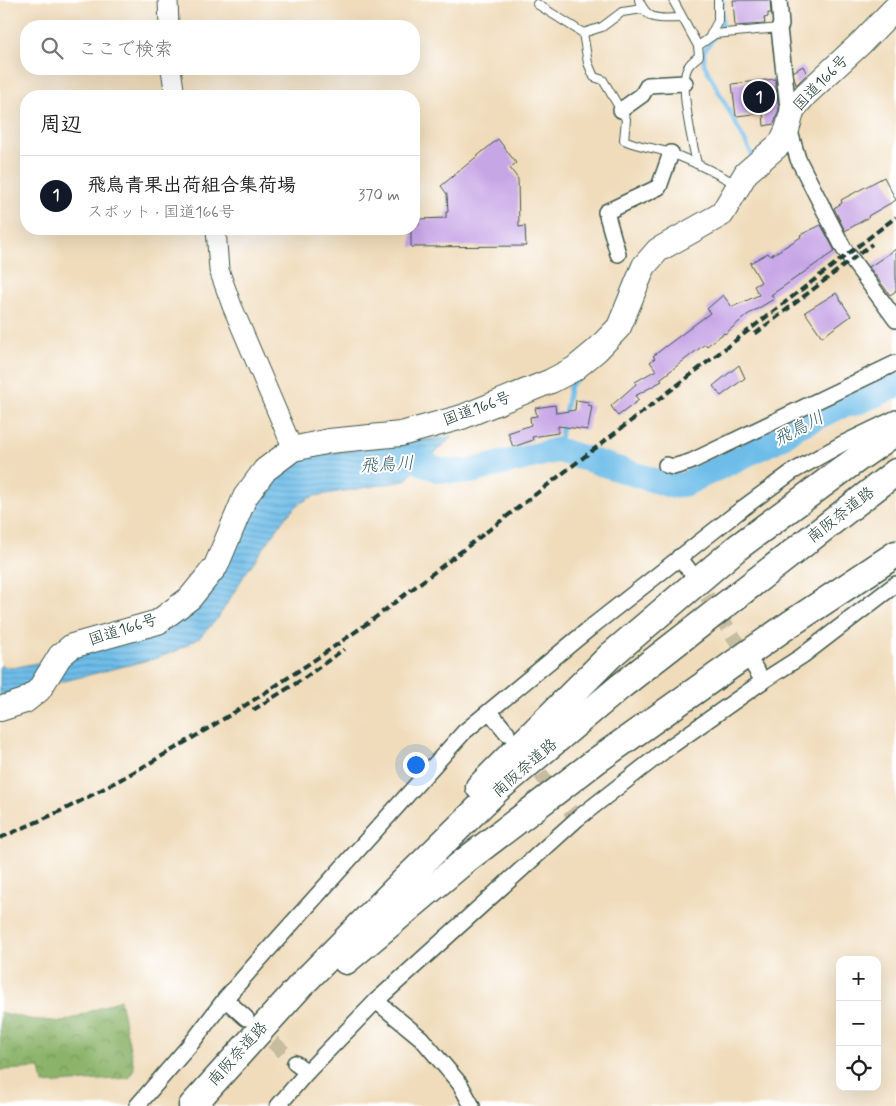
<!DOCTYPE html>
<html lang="ja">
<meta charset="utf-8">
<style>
body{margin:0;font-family:Mynerve,"Klee One",sans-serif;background:#f6f6f6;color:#222}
.controls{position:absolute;right:15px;bottom:15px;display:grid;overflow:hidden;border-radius:10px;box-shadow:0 5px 20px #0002}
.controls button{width:45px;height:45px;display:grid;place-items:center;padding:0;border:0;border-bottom:1px solid #e0e0e0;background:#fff;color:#222;font:25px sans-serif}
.you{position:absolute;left:415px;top:764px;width:18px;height:18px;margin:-12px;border:4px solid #fff;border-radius:50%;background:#1a73e8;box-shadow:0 0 0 8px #1a73e833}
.badge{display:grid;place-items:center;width:32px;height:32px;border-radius:50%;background:#111827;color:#fff;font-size:16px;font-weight:700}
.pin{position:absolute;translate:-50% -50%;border:2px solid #fff;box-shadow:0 1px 5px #0006}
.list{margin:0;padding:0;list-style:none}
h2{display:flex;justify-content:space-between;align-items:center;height:65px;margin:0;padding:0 20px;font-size:21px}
h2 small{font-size:16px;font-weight:400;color:#767676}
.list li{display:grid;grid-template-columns:32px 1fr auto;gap:15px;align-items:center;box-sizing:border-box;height:80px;padding:0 20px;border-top:1px solid #e0e0e0}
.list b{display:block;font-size:19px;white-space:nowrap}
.list p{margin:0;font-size:16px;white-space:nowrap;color:#767676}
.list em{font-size:16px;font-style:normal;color:#767676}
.icon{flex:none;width:28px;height:28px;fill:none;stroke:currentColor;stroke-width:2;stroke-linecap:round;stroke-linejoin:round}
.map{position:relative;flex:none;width:896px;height:1106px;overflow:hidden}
.search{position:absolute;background:#fff;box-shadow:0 5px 20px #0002;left:20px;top:20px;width:400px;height:55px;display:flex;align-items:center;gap:12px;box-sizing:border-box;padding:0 18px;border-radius:20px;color:#767676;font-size:19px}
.panel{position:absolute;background:#fff;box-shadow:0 5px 20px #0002;left:20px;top:90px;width:400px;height:145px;border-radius:20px}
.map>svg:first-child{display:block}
.forest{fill:url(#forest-crowns);stroke:#55784e}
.water{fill:url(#water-rules);stroke:#467d8e}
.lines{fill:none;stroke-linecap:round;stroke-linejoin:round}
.stream{stroke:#6ebde9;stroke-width:4.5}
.river{stroke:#6ebde9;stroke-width:25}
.building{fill:#c7a6e6}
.minor-tunnel{stroke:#c6bca0;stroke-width:15;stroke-dasharray:15 8;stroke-linecap:butt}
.service-casing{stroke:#3e5548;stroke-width:10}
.minor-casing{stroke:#3e5548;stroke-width:18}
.tertiary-casing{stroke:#3e5548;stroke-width:21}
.trunk-casing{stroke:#3e5548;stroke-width:26}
.motorway-casing{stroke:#3e5548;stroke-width:29}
.service{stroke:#fff;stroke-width:8}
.minor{stroke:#fff;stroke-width:15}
.tertiary{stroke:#fff;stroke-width:19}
.trunk{stroke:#fff;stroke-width:24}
.motorway{stroke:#fff;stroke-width:26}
.rail{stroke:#1f3d34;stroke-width:4;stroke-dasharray:8 4;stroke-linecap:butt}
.labels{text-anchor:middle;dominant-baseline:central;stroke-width:4;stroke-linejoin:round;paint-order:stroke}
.street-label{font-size:16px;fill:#1f3d34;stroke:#fff}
.water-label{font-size:18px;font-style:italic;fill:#37636a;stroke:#fff}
</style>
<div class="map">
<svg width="896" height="1106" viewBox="0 0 896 1106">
<defs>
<pattern id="forest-crowns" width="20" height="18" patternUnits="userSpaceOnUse" patternTransform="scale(1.25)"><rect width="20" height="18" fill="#8bb369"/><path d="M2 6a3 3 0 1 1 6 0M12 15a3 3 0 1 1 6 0" fill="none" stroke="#719357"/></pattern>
<pattern id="water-rules" width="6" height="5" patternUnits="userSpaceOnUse" patternTransform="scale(1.25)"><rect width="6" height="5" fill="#6ebde9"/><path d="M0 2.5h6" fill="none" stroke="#5a9bbe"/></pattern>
</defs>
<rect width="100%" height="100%" fill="#fff"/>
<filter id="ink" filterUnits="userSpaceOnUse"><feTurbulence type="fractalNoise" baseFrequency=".02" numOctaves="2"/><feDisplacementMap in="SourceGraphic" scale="10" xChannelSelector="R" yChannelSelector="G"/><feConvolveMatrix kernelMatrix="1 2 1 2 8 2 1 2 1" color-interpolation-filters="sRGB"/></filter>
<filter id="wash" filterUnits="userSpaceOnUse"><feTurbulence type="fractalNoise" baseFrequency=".0096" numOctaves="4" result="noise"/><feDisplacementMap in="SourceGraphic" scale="20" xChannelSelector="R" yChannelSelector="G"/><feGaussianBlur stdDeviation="1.12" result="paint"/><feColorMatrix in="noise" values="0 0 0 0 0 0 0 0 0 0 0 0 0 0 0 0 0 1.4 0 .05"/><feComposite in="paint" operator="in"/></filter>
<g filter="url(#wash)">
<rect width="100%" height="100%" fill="#f0dcbb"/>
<path class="forest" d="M120,1000L134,1068L129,1078L43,1084L40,1068L0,1070V1012L29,1019L63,1022Z"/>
<path class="water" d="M453,436L404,481L314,496L300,503L285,518L245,574L218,618L200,637L178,650L157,658L0,697V666L13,668L86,652L164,626L260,490L296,458Z"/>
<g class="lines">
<g class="stream">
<path d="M722,0V27L704,51V64L754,158"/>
<path d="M558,450L570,386L576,380"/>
</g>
<path class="river" d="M392,464L416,460L439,470L467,472L558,450L672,486L685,484L779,439L796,427L842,406L856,403L896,386"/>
</g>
<g id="blocks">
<g class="building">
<path d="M733,0H770L771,13H768V17L764,18L765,24L735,26Z"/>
<path d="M803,66L807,74L796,85L793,72Z"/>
<path d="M775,79L779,109L774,124L764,126L763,113L736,116L732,84Z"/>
<path d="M498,139L516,163L510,168L518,179L519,227L525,226L526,246L411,247V229H414V225H419V219L446,218V212H448L447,194L441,186Z"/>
<path d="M884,177L896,200L868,216L869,217L845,231L834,208L842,203L841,200Z"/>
<path d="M821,225L835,251L771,295L774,299L747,315L725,334L724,333L707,346L705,344L660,379L662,381L635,396L639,400L618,416L611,406L636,384L635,382L656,370L650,362L655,358L653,356L710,313L707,309L723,295L732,307L759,295L754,286L761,282L750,263L768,253L770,256L801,237L800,235Z"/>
<path d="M896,249V291L890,295L869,267Z"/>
<path d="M836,293L851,316L822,337L805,312Z"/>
<path d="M739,365L745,378L721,396L713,386Z"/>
<path d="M576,400L589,402L588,405L592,406L588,430L558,426V433L532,437L533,440L513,447L508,433L531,425L530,417L537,416L535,408L555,405L556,413L575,410Z"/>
</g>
</g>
</g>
<g filter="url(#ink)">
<use href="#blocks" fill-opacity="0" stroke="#3e5548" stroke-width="1"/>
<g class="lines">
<g class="minor-tunnel">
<path d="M694,577L749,660"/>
<path d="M526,756L577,819"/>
<path d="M256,1026L295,1063"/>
</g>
<defs>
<g id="service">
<path d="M639,0C648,23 661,18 682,18"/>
<path d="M673,0L698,46"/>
<path d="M537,4L583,33L588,63L594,77L603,80L626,119L624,140C639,147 657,148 673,154C695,162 716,173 736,184"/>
<path d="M583,33L602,27L622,12L643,9"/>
<path d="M710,36L718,21V0"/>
<path d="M697,164C693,145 678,83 688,67C690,63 695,59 699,56L698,46L715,34L779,28"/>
</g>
<g id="minor">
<path d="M779,0L781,25L779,28L791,135L798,159L844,249L896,320"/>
<path d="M621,110L642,95L648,85L685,83"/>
<path d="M618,254L606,212L659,187L671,153"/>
<path d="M666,465L673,467L690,462L896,363"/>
<path d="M679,557L689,570"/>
<path d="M753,665L763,681"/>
<path d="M490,712L507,733"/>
<path d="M225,999L246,1018"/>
<path d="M376,1001L421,1038L460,1084L472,1106"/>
<path d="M295,1063L307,1072"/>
<path d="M137,1106L194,1040L225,999L259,960L464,732L595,624L743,508L792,472L842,444L896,418"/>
<path d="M278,1106L307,1072L376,1001L577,819L664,751L763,681L802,656L896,584"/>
</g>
<g id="tertiary">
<path d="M168,0L169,26"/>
<path d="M171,69L175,96"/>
<path d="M216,229L219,270L232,306L293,449"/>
</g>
<path id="trunk" d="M0,709L25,701L39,690L60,656L72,646L158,622L190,598L216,566L245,497L265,470L293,449L329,441L401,434L462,417L551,381L574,369L597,350L619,327L644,266L658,250L722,214L746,173L781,143L787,130L793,109L806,94L861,43L896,7"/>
<g id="motorway">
<path d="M479,787L610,656L738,547L857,459L896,432"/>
<path d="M346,961L466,860L596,761L784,628L896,554"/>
<path d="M192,1106L302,984L398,887L497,790L621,686L896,472"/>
</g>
</defs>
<use href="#service" class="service-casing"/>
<use href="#minor" class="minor-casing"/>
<use href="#tertiary" class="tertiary-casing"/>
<use href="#trunk" class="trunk-casing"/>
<use href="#motorway" class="motorway-casing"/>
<use href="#service" class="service"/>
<use href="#minor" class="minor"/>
<use href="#tertiary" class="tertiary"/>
<use href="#trunk" class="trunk"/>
<use href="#motorway" class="motorway"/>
<g class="rail">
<path d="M755,334L872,244"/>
<path d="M253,710L303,679L344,649"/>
<path d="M0,838C23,828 46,818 69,807C175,752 275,689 372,620L896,217"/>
</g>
</g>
</g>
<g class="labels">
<g class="street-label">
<text transform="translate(821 83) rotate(-46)">国道166号</text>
<text transform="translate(477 409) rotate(-20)">国道166号</text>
<text transform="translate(841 515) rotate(-38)">南阪奈道路</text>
<text transform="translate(123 630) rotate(-18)">国道166号</text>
<text transform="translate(525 768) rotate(-41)">南阪奈道路</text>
<text transform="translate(238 1054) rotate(-48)">南阪奈道路</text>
</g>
<g class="water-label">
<text transform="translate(799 429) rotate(-27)">飛鳥川</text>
<text transform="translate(387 465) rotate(-3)">飛鳥川</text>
</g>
</g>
</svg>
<div class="controls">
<button>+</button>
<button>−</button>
<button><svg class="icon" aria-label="locate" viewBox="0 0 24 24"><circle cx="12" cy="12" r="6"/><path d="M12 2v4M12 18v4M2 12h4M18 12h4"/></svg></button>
</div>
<div class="you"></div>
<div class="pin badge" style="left:759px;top:97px">1</div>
<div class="search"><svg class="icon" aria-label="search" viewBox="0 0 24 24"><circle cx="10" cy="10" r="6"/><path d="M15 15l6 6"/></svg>ここで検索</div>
<section class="panel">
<h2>周辺<small></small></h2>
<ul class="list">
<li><span class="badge">1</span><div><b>飛鳥青果出荷組合集荷場</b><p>スポット · 国道166号</p></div><em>370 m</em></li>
</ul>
</section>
</div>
